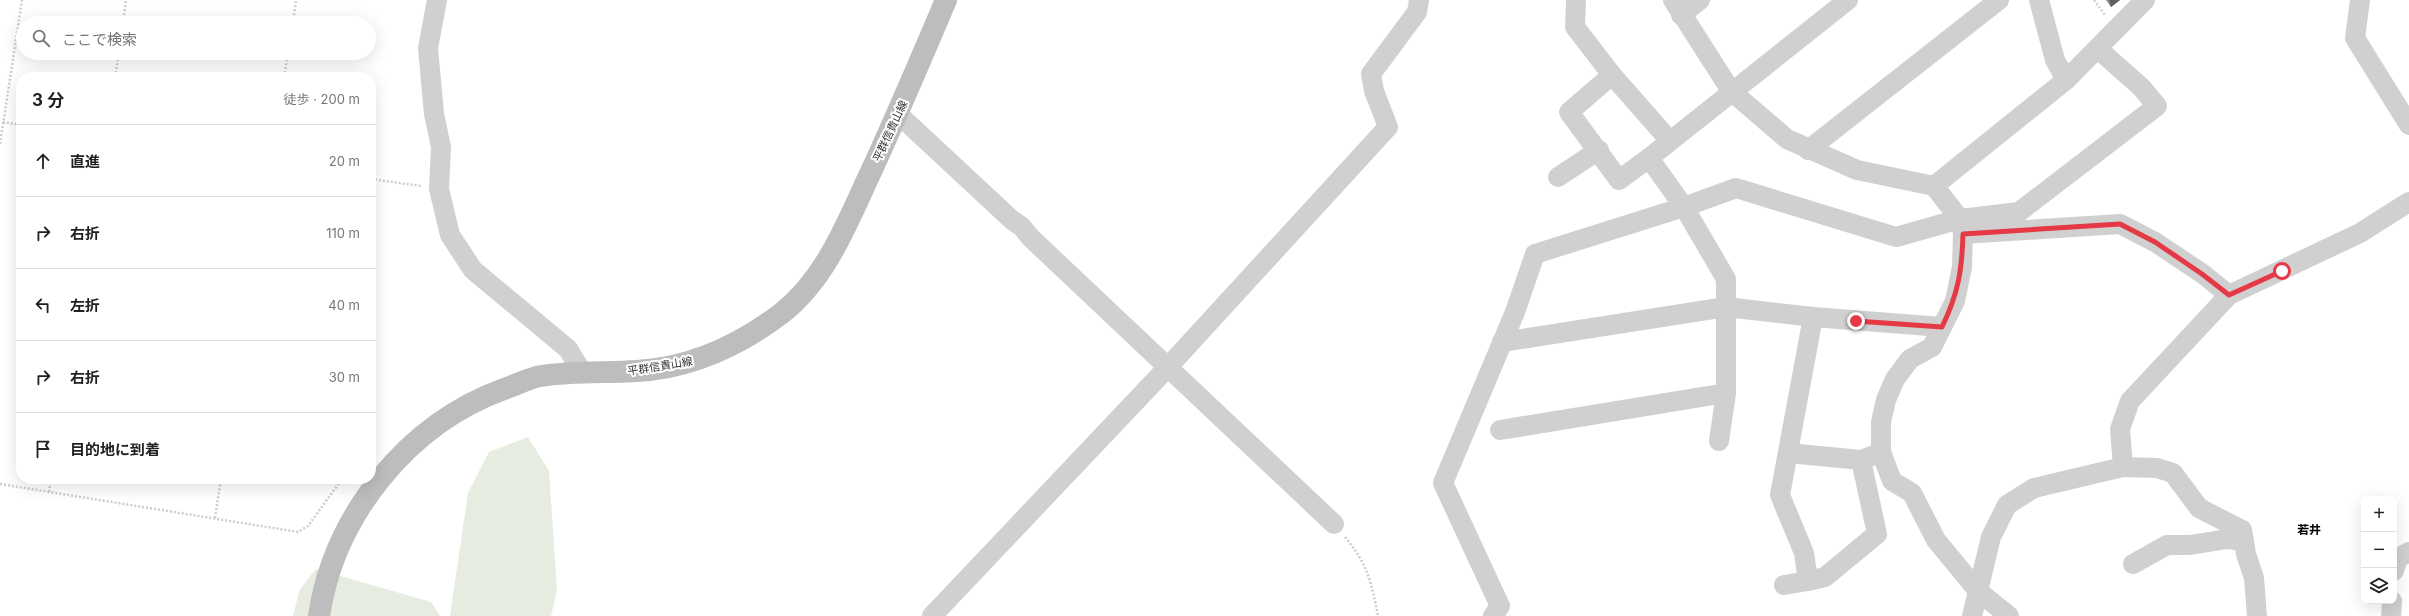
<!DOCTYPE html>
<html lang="ja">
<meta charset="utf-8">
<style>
body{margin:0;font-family:Inter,"Noto Sans JP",sans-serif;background:#f2f2f2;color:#222}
.controls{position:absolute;right:12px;bottom:12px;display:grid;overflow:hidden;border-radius:8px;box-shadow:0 4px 16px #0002}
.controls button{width:36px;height:36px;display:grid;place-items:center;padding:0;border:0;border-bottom:1px solid #e0e0e0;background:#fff;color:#222;font:20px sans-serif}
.stop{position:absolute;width:12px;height:12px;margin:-9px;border:3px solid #e63946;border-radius:50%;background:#fff}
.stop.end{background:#e63946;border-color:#fff;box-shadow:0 1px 4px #0008}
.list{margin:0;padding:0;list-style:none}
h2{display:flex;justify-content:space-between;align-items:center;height:52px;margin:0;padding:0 16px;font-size:17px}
h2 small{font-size:13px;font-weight:400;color:#767676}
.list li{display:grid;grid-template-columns:26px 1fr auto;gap:12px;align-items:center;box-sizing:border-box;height:72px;padding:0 16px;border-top:1px solid #e0e0e0}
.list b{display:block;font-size:15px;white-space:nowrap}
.list em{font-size:13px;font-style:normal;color:#767676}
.icon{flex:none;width:22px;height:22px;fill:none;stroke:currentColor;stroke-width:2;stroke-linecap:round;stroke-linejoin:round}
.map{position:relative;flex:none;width:2409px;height:616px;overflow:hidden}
.search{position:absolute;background:#fff;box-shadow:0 4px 16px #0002;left:16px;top:16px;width:360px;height:44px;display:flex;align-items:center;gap:10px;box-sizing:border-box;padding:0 14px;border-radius:22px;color:#767676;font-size:15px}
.panel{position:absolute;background:#fff;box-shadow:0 4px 16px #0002;left:16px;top:72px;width:360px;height:412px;border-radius:16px}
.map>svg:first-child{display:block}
.green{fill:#e6ecdf}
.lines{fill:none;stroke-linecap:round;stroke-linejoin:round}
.path{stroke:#cdcdcd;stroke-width:2.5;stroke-dasharray:2 2;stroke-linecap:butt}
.minor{stroke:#d0d0d0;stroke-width:20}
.secondary{stroke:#bdbdbd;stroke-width:22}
.wall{fill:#8c8c8c}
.shaded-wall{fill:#5f5f5f}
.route{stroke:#e63946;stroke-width:5}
.labels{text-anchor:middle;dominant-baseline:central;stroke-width:4;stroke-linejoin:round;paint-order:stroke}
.street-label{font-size:11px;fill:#333;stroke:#fff}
.neighbourhood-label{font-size:12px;font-weight:bold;fill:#000;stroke:#fff}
</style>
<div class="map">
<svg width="2409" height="616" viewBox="0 0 2409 616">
<rect width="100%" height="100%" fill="#fff"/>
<g class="green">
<path d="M528,437L549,471L557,590L551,616H450L468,493L489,452Z"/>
<path d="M316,569L431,602L440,616H293L300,589Z"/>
</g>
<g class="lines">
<g class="path">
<path d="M2094,0L2105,15"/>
<path d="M123,23L126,0"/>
<path d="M293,23L296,0"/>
<path d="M115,77L119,53"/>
<path d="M284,77L288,53"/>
<path d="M3,122L21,125"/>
<path d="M0,144L22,0"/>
<path d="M371,179L421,186"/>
<path d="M0,484L298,532L308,526L342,479"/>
<path d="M49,492L51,479"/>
<path d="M215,518L221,479"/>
<path d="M1345,537C1368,565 1371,581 1378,616"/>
</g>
<g class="minor">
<path d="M437,0L428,48L434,114L441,147L439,189L450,235L473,270L568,349L582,372"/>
<path d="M1576,0L1575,27L1612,75L1670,141"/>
<path d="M1673,0L1731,91L1787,139L1857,170L1934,186L1960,219L1963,234L1962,267L1955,301L1932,347L1910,359L1895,379L1886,400L1881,422V452L1892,481L1912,493L1936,540L1978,591L2009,616"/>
<path d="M2360,0L2355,38L2409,125"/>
<path d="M1681,15L1700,0"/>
<path d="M1612,75L1569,112L1619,180L1649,158"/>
<path d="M2066,80L2145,0"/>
<path d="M898,114L1012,220L1022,227L1031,238L1334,524"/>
<path d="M1808,150L1999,0"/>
<path d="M1558,177L1599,150"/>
<path d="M1934,186L2066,80L2055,60L2039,0"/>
<path d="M1963,234L2120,224L2155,242L2203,274L2229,295"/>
<path d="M1813,317L1780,495L1804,553L1808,581L1825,577L1877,534L1861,460"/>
<path d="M1502,342L1726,307L1813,317L1942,327"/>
<path d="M1500,430L1726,393"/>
<path d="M1719,441L1726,393V279L1684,207L1649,158L1848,0"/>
<path d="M1788,453L1861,460L1874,455"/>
<path d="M2123,467L2120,429L2130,401L2229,295L2360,233L2409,202"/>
<path d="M2133,564L2167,545H2190L2227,539L2244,541"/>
<path d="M2394,571L2398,558L2409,552"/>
<path d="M1784,585L1808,581"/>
<path d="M932,616L1168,367L1388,127L1374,91L1371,74L1417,12L1419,0"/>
<path d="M1493,616L1500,606L1443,483L1515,312L1535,254L1684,207L1736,188L1896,237L1960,219L2019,212L2157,106L2141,87L2098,49"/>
<path d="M1972,616L1991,537L2007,505L2034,488L2123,467L2157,468L2173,473L2199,508L2242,530L2246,554L2254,578L2257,616"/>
<path d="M2391,616L2392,601"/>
</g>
<path class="secondary" d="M319,616C334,515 408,424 504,389C516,385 529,378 541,376C573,371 605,373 637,371C690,368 740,345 782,313C826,278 846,225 869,176C896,118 921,59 946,0"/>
</g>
<path class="wall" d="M2106,0H2120L2111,7Z"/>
<path class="shaded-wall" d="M2109,0H2120L2111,7Z"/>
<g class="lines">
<path class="route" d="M1856,321L1942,327C1958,294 1962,271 1963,234L2120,224L2155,242L2202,274L2229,295L2282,271"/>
</g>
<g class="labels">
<g class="street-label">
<text transform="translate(890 131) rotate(-65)">平群信貴山線</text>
<text transform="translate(660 366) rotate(-9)">平群信貴山線</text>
</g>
<g class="neighbourhood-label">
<text x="2309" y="529">若井</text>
</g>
</g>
</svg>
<div class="controls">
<button>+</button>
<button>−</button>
<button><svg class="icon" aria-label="layers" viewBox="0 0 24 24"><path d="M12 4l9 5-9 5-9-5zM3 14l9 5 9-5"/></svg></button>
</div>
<div class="stop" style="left:2282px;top:271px"></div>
<div class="stop end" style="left:1856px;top:321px"></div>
<div class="search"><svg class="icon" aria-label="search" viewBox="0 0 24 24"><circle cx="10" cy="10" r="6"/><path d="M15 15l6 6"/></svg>ここで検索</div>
<section class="panel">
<h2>3 分<small>徒歩 · 200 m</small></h2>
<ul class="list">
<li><svg class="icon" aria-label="ahead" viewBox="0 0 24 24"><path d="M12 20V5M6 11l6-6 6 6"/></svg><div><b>直進</b></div><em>20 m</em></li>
<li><svg class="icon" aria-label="right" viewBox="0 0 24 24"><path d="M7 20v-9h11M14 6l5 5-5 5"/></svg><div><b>右折</b></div><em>110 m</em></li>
<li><svg class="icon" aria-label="left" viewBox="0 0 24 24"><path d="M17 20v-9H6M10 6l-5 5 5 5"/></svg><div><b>左折</b></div><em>40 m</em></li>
<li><svg class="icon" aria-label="right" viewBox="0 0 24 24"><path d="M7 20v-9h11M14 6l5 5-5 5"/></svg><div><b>右折</b></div><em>30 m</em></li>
<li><svg class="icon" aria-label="arrive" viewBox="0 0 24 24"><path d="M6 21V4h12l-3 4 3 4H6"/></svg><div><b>目的地に到着</b></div></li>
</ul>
</section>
</div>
